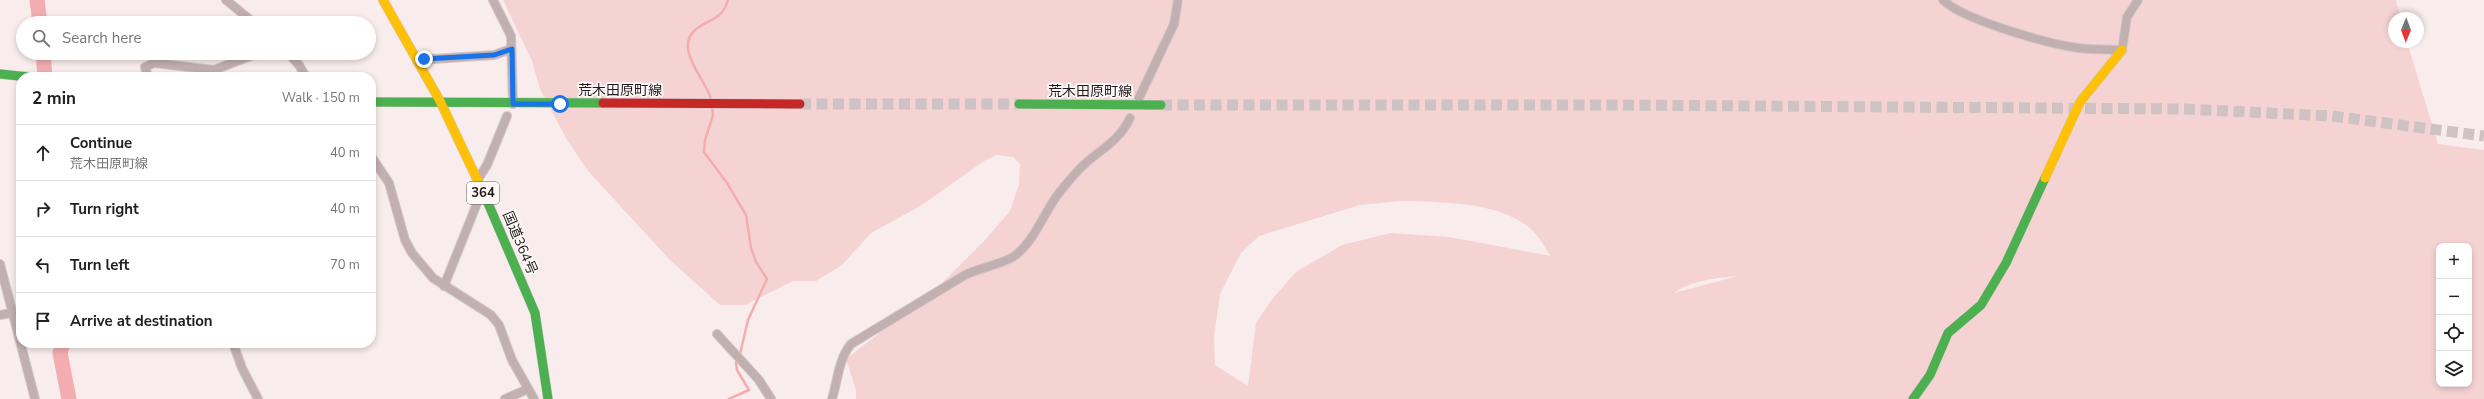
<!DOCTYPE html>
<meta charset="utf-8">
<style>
body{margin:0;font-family:"Nunito Sans","Noto Sans JP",sans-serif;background:#f6f6f6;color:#202124}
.controls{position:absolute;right:12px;bottom:12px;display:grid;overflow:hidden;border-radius:8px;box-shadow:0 2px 6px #0003}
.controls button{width:36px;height:36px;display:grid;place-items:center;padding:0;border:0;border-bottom:1px solid #e0e0e0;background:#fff;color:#202124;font:20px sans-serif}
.compass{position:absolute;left:2388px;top:12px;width:36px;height:36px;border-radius:50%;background:#fff;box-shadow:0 2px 6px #0003;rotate:181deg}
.stop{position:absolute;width:12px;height:12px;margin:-9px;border:3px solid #1a73e8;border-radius:50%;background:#fff}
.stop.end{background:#1a73e8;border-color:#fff;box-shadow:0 1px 4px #0008}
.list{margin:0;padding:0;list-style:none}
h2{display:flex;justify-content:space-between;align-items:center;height:52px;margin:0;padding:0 16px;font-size:17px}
h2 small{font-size:13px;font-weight:400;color:#757577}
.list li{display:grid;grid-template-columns:26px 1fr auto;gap:12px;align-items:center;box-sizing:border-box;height:56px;padding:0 16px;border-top:1px solid #e0e0e0}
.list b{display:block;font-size:15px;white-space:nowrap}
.list p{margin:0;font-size:13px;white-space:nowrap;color:#757577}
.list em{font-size:13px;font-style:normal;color:#757577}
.icon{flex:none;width:22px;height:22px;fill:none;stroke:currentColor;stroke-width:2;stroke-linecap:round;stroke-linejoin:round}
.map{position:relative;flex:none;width:2484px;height:399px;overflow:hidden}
.search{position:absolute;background:#fff;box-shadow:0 2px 6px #0003;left:16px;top:16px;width:360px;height:44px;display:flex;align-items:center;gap:10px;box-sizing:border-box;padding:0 14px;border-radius:22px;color:#757577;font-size:15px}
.panel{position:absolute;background:#fff;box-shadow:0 2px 6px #0003;left:16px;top:72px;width:360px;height:276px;border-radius:16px}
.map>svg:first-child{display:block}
.green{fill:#f6d3d3;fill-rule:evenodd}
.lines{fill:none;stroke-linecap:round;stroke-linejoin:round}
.stream{stroke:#f3adb1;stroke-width:2.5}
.river{stroke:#f3adb1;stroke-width:15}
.secondary-tunnel{stroke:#cec2c2;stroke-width:11;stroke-dasharray:11 5.5;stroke-linecap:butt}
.street-casing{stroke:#d1c7c7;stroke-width:10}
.fast-casing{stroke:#d1c7c7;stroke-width:10}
.slow-casing{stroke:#d1c7c7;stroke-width:10}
.jam-casing{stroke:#d1c7c7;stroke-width:10}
.street{stroke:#c2afb0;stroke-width:8}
.fast{stroke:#4caf50;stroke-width:9}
.slow{stroke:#ffc107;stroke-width:9}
.jam{stroke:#c62828;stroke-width:9}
.route{stroke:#1a73e8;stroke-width:5}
.labels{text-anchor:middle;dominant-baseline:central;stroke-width:3.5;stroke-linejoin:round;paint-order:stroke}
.shield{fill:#fef9f9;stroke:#655e5e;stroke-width:1}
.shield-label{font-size:13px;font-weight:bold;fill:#241b1b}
.street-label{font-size:14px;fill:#241b1b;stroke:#fef9f9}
</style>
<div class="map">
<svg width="2484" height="399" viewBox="0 0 2484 399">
<rect width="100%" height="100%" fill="#f8ecec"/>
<path class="green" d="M503,0H2396L2401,18H2394V42H2407L2438,144L2484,150V399H856V390L846,359L935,290L984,241L1010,211L1019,184L1020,164L1013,157L997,155L984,161L922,205L871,233L842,265L816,281H793L745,305H720L670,260L588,171L567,140L540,89L532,61ZM1400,201C1439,202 1503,201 1533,231C1540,238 1545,248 1551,256L1449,237L1391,233L1342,245L1296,272L1273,298L1256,323L1248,386L1215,365L1214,337L1220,294L1241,253L1259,236L1360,205ZM2439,246H2469V384H2439ZM1739,276H1738L1674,293C1690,281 1719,277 1739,276Z"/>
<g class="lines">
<g class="stream">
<path d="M711,100C708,81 673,50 695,30C709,18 722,21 728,0"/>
<path d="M712,107L713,115L705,140L704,152L727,183L746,215L751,248L756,262L767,279L748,320L740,354L736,363L737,370L749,390L729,399"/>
</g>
<g class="river">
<path d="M37,0L40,23"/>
<path d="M43,53L45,77"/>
<path d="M63,343L60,353L69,399"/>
</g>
<g class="secondary-tunnel">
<path d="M800,104H1019"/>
<path d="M1161,105H1614L2184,109L2332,116L2484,136"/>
</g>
<defs>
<g id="street">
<path d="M226,0L254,23"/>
<path d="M493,0L511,36L513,104"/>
<path d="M1943,0C1963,20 2049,44 2078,48C2093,50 2107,49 2122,50L2127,17L2138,0"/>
<path d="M288,53L299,65L306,77"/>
<path d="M418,60L494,55L511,49"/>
<path d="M148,77L145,67L154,63L214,70L258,53"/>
<path d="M1139,98L1174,24L1178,0"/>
<path d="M371,156L389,183L405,240L412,253L433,278L491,315L499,325L512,360L534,399"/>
<path d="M478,179L487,165L507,116"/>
<path d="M0,264L35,399"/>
<path d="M444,286L482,191"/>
<path d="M0,315L11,313"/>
<path d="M717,334L759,380L771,399"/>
<path d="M233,343L242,368L258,399"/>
<path d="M505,399L528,389"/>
<path d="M832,399C838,380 838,360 851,344L965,275C979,268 1002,264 1013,257C1034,243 1044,212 1059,193C1068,182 1077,170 1088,161C1105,147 1120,139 1130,118"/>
</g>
<g id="fast">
<path d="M0,74L29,77"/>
<path d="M371,102L603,103"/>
<path d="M1019,104L1161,105"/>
<path d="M485,196L535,313L548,399"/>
<path d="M1913,399L1930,375L1948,333L1981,305L2006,263L2045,178"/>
</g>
<g id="slow">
<path d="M383,0L440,101L485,196"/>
<path d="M2045,178L2080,102L2122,50"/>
</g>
<path id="jam" d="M603,103L800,104"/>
</defs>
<use href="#street" class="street-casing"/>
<use href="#fast" class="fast-casing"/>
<use href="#slow" class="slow-casing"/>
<use href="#jam" class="jam-casing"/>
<use href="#street" class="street"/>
<use href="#fast" class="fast"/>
<use href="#slow" class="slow"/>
<use href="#jam" class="jam"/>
</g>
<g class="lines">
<path class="route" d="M424,59L494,55L512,49L513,104H560"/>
</g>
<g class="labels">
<rect class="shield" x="467" y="182" width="32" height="22" rx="3"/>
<g class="shield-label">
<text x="483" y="193">364</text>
</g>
<g class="street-label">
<text x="620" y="90">荒木田原町線</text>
<text x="1090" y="91">荒木田原町線</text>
<text transform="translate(520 243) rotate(67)">国道364号</text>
</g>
</g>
</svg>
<div class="controls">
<button>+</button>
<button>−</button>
<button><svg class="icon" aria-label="locate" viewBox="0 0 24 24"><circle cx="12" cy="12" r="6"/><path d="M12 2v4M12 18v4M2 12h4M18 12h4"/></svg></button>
<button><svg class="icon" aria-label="layers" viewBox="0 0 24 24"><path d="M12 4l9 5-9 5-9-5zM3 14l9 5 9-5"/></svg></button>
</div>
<svg class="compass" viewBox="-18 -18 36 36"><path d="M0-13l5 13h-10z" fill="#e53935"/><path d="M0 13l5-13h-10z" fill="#757577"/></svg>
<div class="stop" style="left:560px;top:104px"></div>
<div class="stop end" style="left:424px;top:59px"></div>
<div class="search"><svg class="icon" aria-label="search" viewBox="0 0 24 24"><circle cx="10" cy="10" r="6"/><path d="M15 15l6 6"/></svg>Search here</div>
<section class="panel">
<h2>2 min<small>Walk · 150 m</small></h2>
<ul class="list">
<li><svg class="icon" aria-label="ahead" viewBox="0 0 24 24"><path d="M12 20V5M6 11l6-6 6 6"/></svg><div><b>Continue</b><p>荒木田原町線</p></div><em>40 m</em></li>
<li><svg class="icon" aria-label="right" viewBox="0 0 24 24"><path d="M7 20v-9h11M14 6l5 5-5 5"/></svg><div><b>Turn right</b></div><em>40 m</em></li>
<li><svg class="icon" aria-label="left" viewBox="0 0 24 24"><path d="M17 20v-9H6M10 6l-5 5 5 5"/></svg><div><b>Turn left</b></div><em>70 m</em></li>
<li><svg class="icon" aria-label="arrive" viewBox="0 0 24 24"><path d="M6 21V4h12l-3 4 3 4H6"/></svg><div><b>Arrive at destination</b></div></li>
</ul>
</section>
</div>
